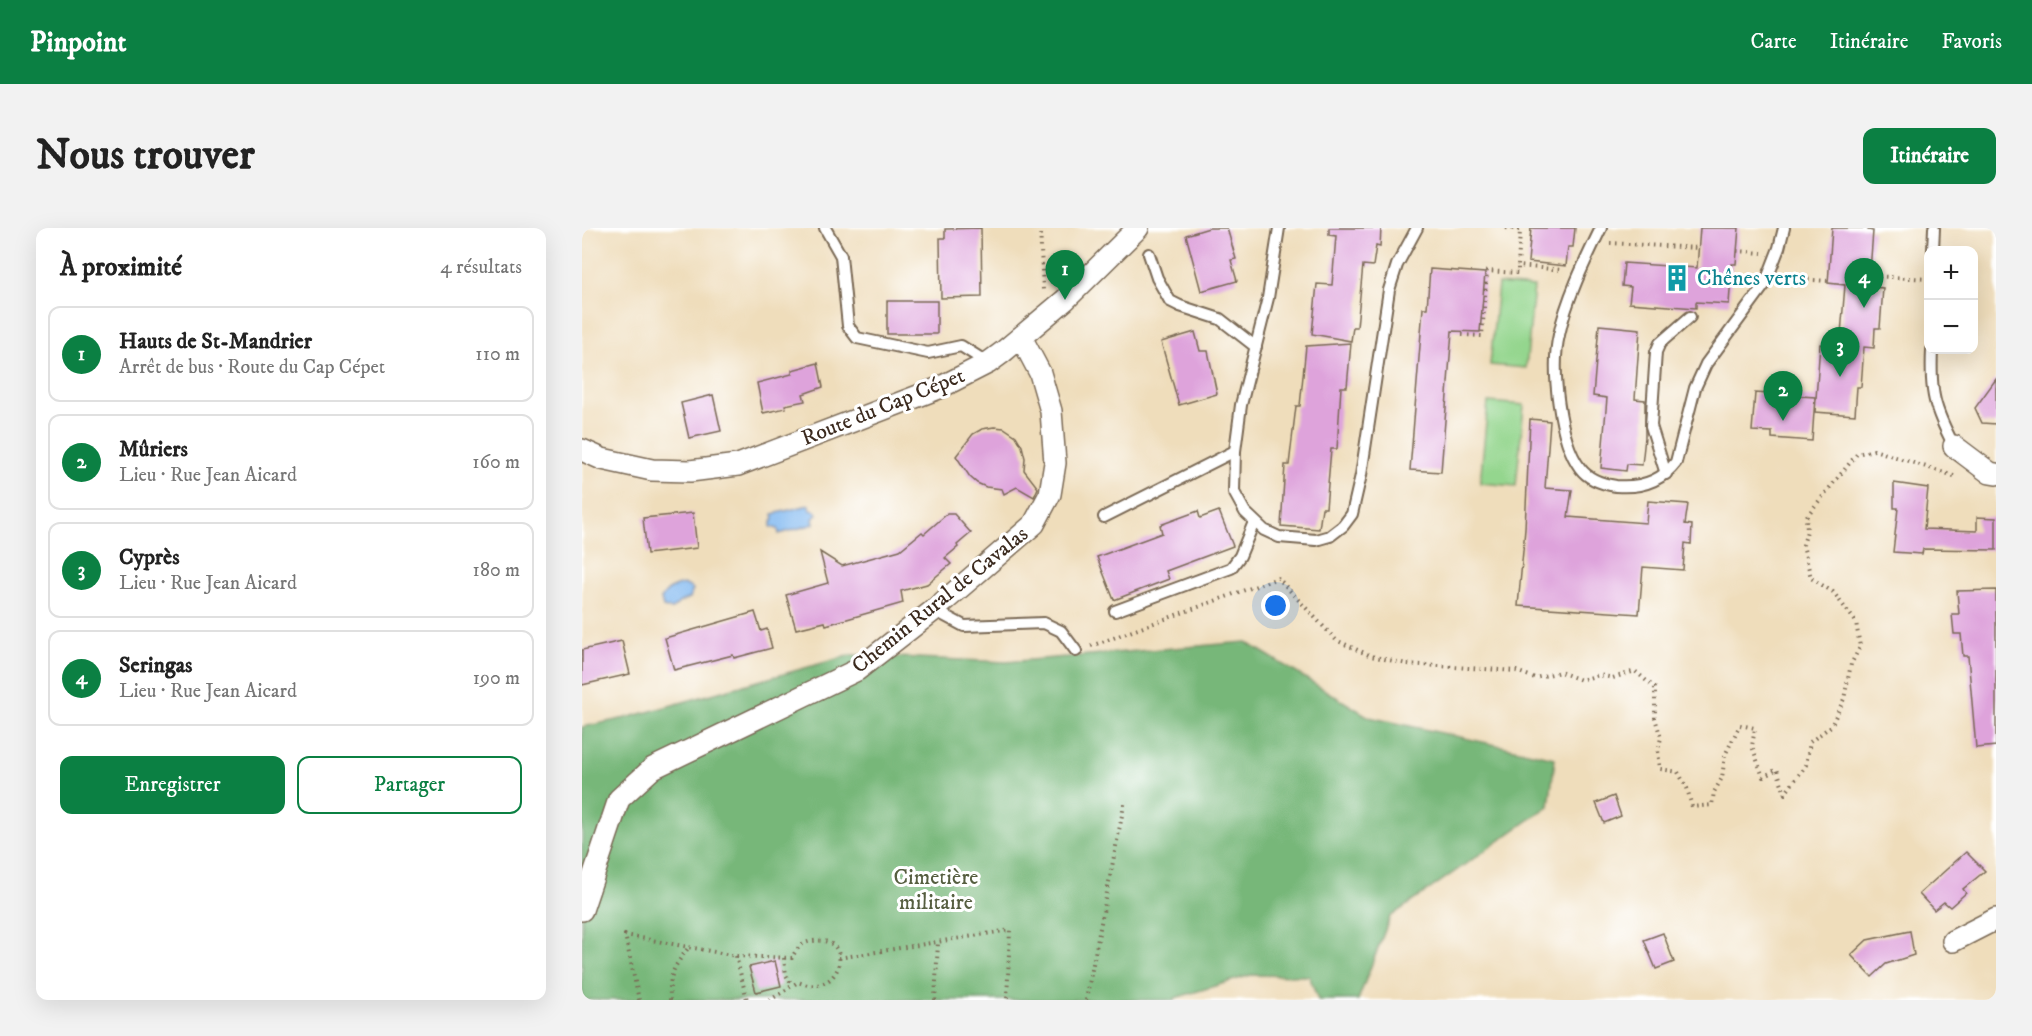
<!DOCTYPE html>
<html lang="fr">
<meta charset="utf-8">
<style>
body{margin:0;font-family:"IM FELL DW Pica",serif;background:#f2f2f2;color:#222}
.controls{position:absolute;right:18px;top:18px;display:grid;overflow:hidden;border-radius:12px;box-shadow:0 6px 24px #0002}
.controls button{width:54px;height:54px;display:grid;place-items:center;padding:0;border:0;border-bottom:2px solid #e0e0e0;background:#fff;color:#222;font:30px sans-serif}
.you{position:absolute;left:694px;top:378px;width:21px;height:21px;margin:-15px;border:4px solid #fff;border-radius:50%;background:#1a73e8;box-shadow:0 0 0 9px #1a73e833}
.badge{display:grid;place-items:center;width:39px;height:39px;border-radius:50%;background:#0b8043;color:#fff;font-size:20px;font-weight:700}
.pin{position:absolute;translate:-50% -50px;filter:drop-shadow(0 2px 3px #0008)}
.pin::after{content:'';position:absolute;top:32px;width:21px;height:18px;background:inherit;clip-path:polygon(0 0,100% 0,50% 100%)}
.list{margin:0;padding:0;list-style:none}
h2{display:flex;justify-content:space-between;align-items:center;height:78px;margin:0;padding:0 24px;font-size:26px}
h2 small{font-size:20px;font-weight:400;color:#767676}
.list li{display:grid;grid-template-columns:39px 1fr auto;gap:18px;align-items:center;box-sizing:border-box;height:96px;margin:0 12px 12px;padding:0 12px;border:2px solid #e0e0e0;border-radius:12px}
.list b{display:block;font-size:22px;white-space:nowrap}
.list p{margin:0;font-size:20px;white-space:nowrap;color:#767676}
.list em{font-size:20px;font-style:normal;color:#767676}
.actions{display:flex;gap:12px;padding:18px 24px}
.actions a{flex:1;padding:14px 0;border:2px solid #0b8043;border-radius:12px;text-align:center;font-size:21px;color:#0b8043}
.actions .main{background:#0b8043;color:#fff}
.map{position:relative;flex:none;width:1414px;height:772px;overflow:hidden;border-radius:12px}
header{display:flex;align-items:center;gap:36px;box-sizing:border-box;height:84px;padding:0 30px;background:#0b8043;color:#fff}
header strong{font-size:28px}
nav{display:flex;gap:33px;margin-inline-start:auto;font-size:21px}
.intro{display:flex;align-items:center;justify-content:space-between;box-sizing:border-box;height:144px;padding:0 36px}
h1{margin:0;font-size:42px}
.button{padding:15px 27px;border-radius:12px;background:#0b8043;color:#fff;font-size:21px;font-weight:700}
main{display:flex;gap:36px;padding:0 36px}
aside{flex:1;background:#fff;border-radius:12px;box-shadow:0 6px 24px #0002}
.map>svg:first-child{display:block}
.green{fill:#94d68e;stroke:#688056;stroke-width:1.5}
.forest{fill:#77b779;stroke:#59704c;stroke-width:1.5}
.water{fill:#80b8f0;stroke:#5e7187;stroke-width:1.5}
.building{fill:#dea3db}
.lines{fill:none;stroke-linecap:round;stroke-linejoin:round}
.lane-casing{stroke:#7a6955;stroke-width:14}
.street-casing{stroke:#7a6955;stroke-width:24}
.path{stroke:#7a6955;stroke-width:4;stroke-dasharray:1.5 4.5;stroke-linecap:butt}
.lane{stroke:#fff;stroke-width:10}
.street{stroke:#fff;stroke-width:21}
.labels{text-anchor:middle;dominant-baseline:central;stroke-width:6;stroke-linejoin:round;paint-order:stroke}
.culture-label{font-size:22px;fill:#0d838f;stroke:#fff;text-anchor:start}
.street-label{font-size:22px;fill:#3b2a1e;stroke:#fff}
.park-label{font-size:22px;fill:#565e40;stroke:#fff}
</style>
<header>
<strong>Pinpoint</strong>
<nav><a>Carte</a><a>Itinéraire</a><a>Favoris</a></nav>
</header>
<div class="intro"><h1>Nous trouver</h1><a class="button">Itinéraire</a></div>
<main>
<aside>
<h2>À proximité<small>4 résultats</small></h2>
<ul class="list">
<li><span class="badge">1</span><div><b>Hauts de St-Mandrier</b><p>Arrêt de bus · Route du Cap Cépet</p></div><em>110 m</em></li>
<li><span class="badge">2</span><div><b>Mûriers</b><p>Lieu · Rue Jean Aicard</p></div><em>160 m</em></li>
<li><span class="badge">3</span><div><b>Cyprès</b><p>Lieu · Rue Jean Aicard</p></div><em>180 m</em></li>
<li><span class="badge">4</span><div><b>Seringas</b><p>Lieu · Rue Jean Aicard</p></div><em>190 m</em></li>
</ul>
<div class="actions"><a class="main">Enregistrer</a><a>Partager</a></div>
</aside>
<div class="map">
<svg width="1414" height="772" viewBox="0 0 1414 772">
<rect width="100%" height="100%" fill="#fff"/>
<filter id="ink" filterUnits="userSpaceOnUse"><feTurbulence type="fractalNoise" baseFrequency=".0167" numOctaves="2"/><feDisplacementMap in="SourceGraphic" scale="12" xChannelSelector="R" yChannelSelector="G"/><feConvolveMatrix kernelMatrix="1 2 1 2 8 2 1 2 1" color-interpolation-filters="sRGB"/></filter>
<filter id="wash" filterUnits="userSpaceOnUse"><feTurbulence type="fractalNoise" baseFrequency=".008" numOctaves="4" result="noise"/><feDisplacementMap in="SourceGraphic" scale="24" xChannelSelector="R" yChannelSelector="G"/><feGaussianBlur stdDeviation="1.35" result="paint"/><feColorMatrix in="noise" values="0 0 0 0 0 0 0 0 0 0 0 0 0 0 0 0 0 1.4 0 .05"/><feComposite in="paint" operator="in"/></filter>
<g filter="url(#wash)">
<rect width="100%" height="100%" fill="#efddbb"/>
<g class="green">
<path d="M916,56L952,59L944,140L908,137Z"/>
<path d="M906,174L942,177L934,258L898,255Z"/>
</g>
<path class="forest" d="M664,414L787,489L973,530L967,578L808,689L776,772H736L727,748L669,747L593,770V772H0V499L44,490L269,427L424,434Z"/>
<g class="water">
<path d="M227,277L228,282L233,283L235,286L231,291L232,296L197,306L196,301L189,299V295L192,291L191,286Z"/>
<path d="M102,356L111,361L108,370L98,374L90,381L81,379L79,371C85,361 92,358 102,356Z"/>
</g>
<g id="blocks">
<g class="building">
<path d="M399,0L400,69L359,70L358,10H363V1Z"/>
<path d="M627,0H645L654,31L649,32L655,53L619,63L604,7Z"/>
<path d="M747,0H799L798,19L794,18L791,38L781,37L775,99H771L769,113L730,106L735,56L750,57L754,8L747,7Z"/>
<path d="M949,0H993L991,19H986L984,38L946,34Z"/>
<path d="M1118,0H1157L1154,36H1150L1147,76L1114,74V80L1047,75L1049,59L1040,58L1042,35L1115,40Z"/>
<path d="M1250,0H1286V2L1291,3L1288,43H1292L1291,59L1301,60L1298,100H1293L1292,120L1282,119L1279,159H1275L1273,187L1233,184L1238,116L1258,118L1263,57L1246,55Z"/>
<path d="M848,41L903,45L898,104L870,103L859,244L828,242L841,80H845Z"/>
<rect x="305" y="73" width="50" height="33"/>
<path d="M1017,97L1058,101L1053,171L1063,172V209L1060,237L1045,236L1044,243L1019,240L1025,170L1011,168Z"/>
<path d="M613,104L618,123H626L635,166L597,177L579,114Z"/>
<path d="M769,115L765,159H759L755,221H749L744,280H740L737,301L699,298L703,237H707L714,178H718L724,118Z"/>
<path d="M236,135L241,159L221,166L223,173L203,177L204,180L181,185L175,155L210,146V142Z"/>
<path d="M1414,151V196L1400,195L1393,180Z"/>
<path d="M1173,165L1233,169L1230,213L1190,210V204L1170,203Z"/>
<path d="M131,167L139,203L107,210L99,175Z"/>
<path d="M948,191L968,193L963,260L990,262L986,289L1064,295L1066,273L1106,276L1103,296L1110,297L1109,316L1103,315L1101,342L1061,339L1057,386L936,378L943,301Z"/>
<path d="M412,199L422,200L434,208L440,218L443,230L442,242L456,260L452,269L435,259L422,266L420,261L404,259L395,255L388,249L374,228L391,206L400,201Z"/>
<path d="M1312,255L1346,260L1342,301L1395,303V289L1414,290V322L1341,321L1340,326L1311,324L1316,280H1312Z"/>
<path d="M616,283L618,290L637,283L651,318L584,343L587,351L532,372L515,329L580,305L578,297Z"/>
<path d="M111,285L115,320L65,326L61,290Z"/>
<path d="M365,286H372L389,305L375,317L376,319L363,330L369,336L345,356L319,363L321,375L244,397L243,394L214,401L204,367L246,355L238,324L260,338L318,322L340,304L342,306Z"/>
<path d="M1414,362V518L1394,520L1386,428H1381L1379,406H1372L1370,386H1377L1375,363Z"/>
<path d="M173,384L179,403L185,401L190,420L152,430L151,427L92,442L83,410Z"/>
<path d="M40,413L48,446L0,457V422Z"/>
<path d="M1032,568L1039,588L1022,595L1014,575Z"/>
<path d="M1384,624L1403,643L1381,661L1384,665L1368,679L1362,674L1352,682L1337,666Z"/>
<path d="M1328,703L1332,727L1304,736L1290,749L1269,727L1285,712Z"/>
<path d="M1081,705L1092,734L1074,741L1062,712Z"/>
<path d="M193,733L199,758L174,764L167,739Z"/>
</g>
</g>
</g>
<g filter="url(#ink)">
<use href="#blocks" fill-opacity="0" stroke="#7a6955" stroke-width="1.5"/>
<g class="lines">
<defs>
<g id="lane">
<path d="M243,0L259,28L266,98L275,110L346,125L379,118L406,135"/>
<path d="M697,0L686,70L659,177L653,223L652,264L663,284L682,302L697,309L734,312L748,308L761,298L770,286L779,247L807,62L815,37L835,0"/>
<path d="M1019,0C1003,33 984,72 977,107C969,140 977,212 998,240C1006,251 1020,256 1034,258C1058,260 1079,254 1094,234L1113,160L1124,136L1183,56L1197,20L1202,0"/>
<path d="M1351,22L1352,0"/>
<path d="M567,26L575,50L588,73L598,78L638,91L674,119"/>
<path d="M1350,122C1348,165 1352,180 1372,218"/>
<path d="M1084,246L1069,198L1074,124L1078,115L1108,89"/>
<path d="M522,289L653,223"/>
<path d="M352,382L382,398L462,395L479,403L494,423"/>
<path d="M533,383L649,340L658,328L672,294"/>
</g>
<g id="street">
<path d="M1372,218L1408,245L1414,246"/>
<path d="M0,222L20,231L70,242L108,243L156,237L357,160L406,135L421,124L483,72L556,0"/>
<path d="M0,682L37,571L71,540L275,442L352,382L452,296L468,266L473,235L469,183L458,145L439,109"/>
<path d="M1371,713L1414,691"/>
</g>
</defs>
<use href="#lane" class="lane-casing"/>
<use href="#street" class="street-casing"/>
<g class="path">
<path d="M458,0L461,62"/>
<path d="M924,0L938,2L936,38L981,42"/>
<path d="M1028,15L1116,20"/>
<path d="M1155,23L1180,25"/>
<path d="M1291,48L1346,51"/>
<path d="M1202,50L1246,53"/>
<path d="M880,107L900,108L905,43L936,45V38"/>
<path d="M509,418L696,350L754,412L789,428L825,436L934,443L953,450L978,444L999,452L1017,447L1031,450L1053,443L1073,460V490L1079,510L1076,522L1078,541L1096,544L1105,560L1110,579L1130,577L1132,564L1140,550L1143,527L1158,497L1173,500L1170,518L1181,549L1195,541L1203,566L1224,537L1228,514L1249,498L1262,471L1269,436L1278,419L1274,394L1251,364L1229,350L1221,317L1225,303L1224,289L1275,226L1292,222L1375,249"/>
<path d="M154,728L165,772"/>
<path d="M202,730L204,747L210,757"/>
<path d="M257,730L428,702L425,772"/>
<path d="M57,772L43,707L154,728L210,730C214,721 220,714 231,713C275,707 260,772 216,754L188,772"/>
<path d="M88,772C87,746 91,740 107,719"/>
<path d="M353,772L356,714"/>
<path d="M504,772L543,572"/>
</g>
<use href="#lane" class="lane"/>
<use href="#street" class="street"/>
</g>
</g>
<defs>
<symbol id="building-bare" viewBox="-9 -9 18 18"><path d="M-4-6H4V6H1V3H-1V6H-4ZM-2.5-4.3h1.7v1.8h-1.7ZM.8-4.3h1.7v1.8H.8ZM-2.5-1h1.7V.8h-1.7ZM.8-1h1.7V.8H.8Z" fill="#0f9aa8" stroke="#fff" stroke-width="2.5" paint-order="stroke"/></symbol>
</defs>
<g fill-rule="evenodd">
<use href="#building-bare" x="1076" y="31" width="38" height="38"/>
</g>
<g class="labels">
<g class="culture-label">
<text x="1115" y="50">Chênes verts</text>
</g>
<g class="street-label">
<text transform="translate(301 179) rotate(-22)">Route du Cap Cépet</text>
<text transform="translate(358 372) rotate(-39)">Chemin Rural de Cavalas</text>
</g>
<g class="park-label">
<text x="354" y="649">Cimetière<tspan x="354" dy="25">militaire</tspan></text>
</g>
</g>
</svg>
<div class="controls">
<button>+</button>
<button>−</button>
</div>
<div class="you"></div>
<div class="pin badge" style="left:483px;top:72px">1</div>
<div class="pin badge" style="left:1201px;top:193px">2</div>
<div class="pin badge" style="left:1258px;top:149px">3</div>
<div class="pin badge" style="left:1282px;top:80px">4</div>
</div>
</main>
